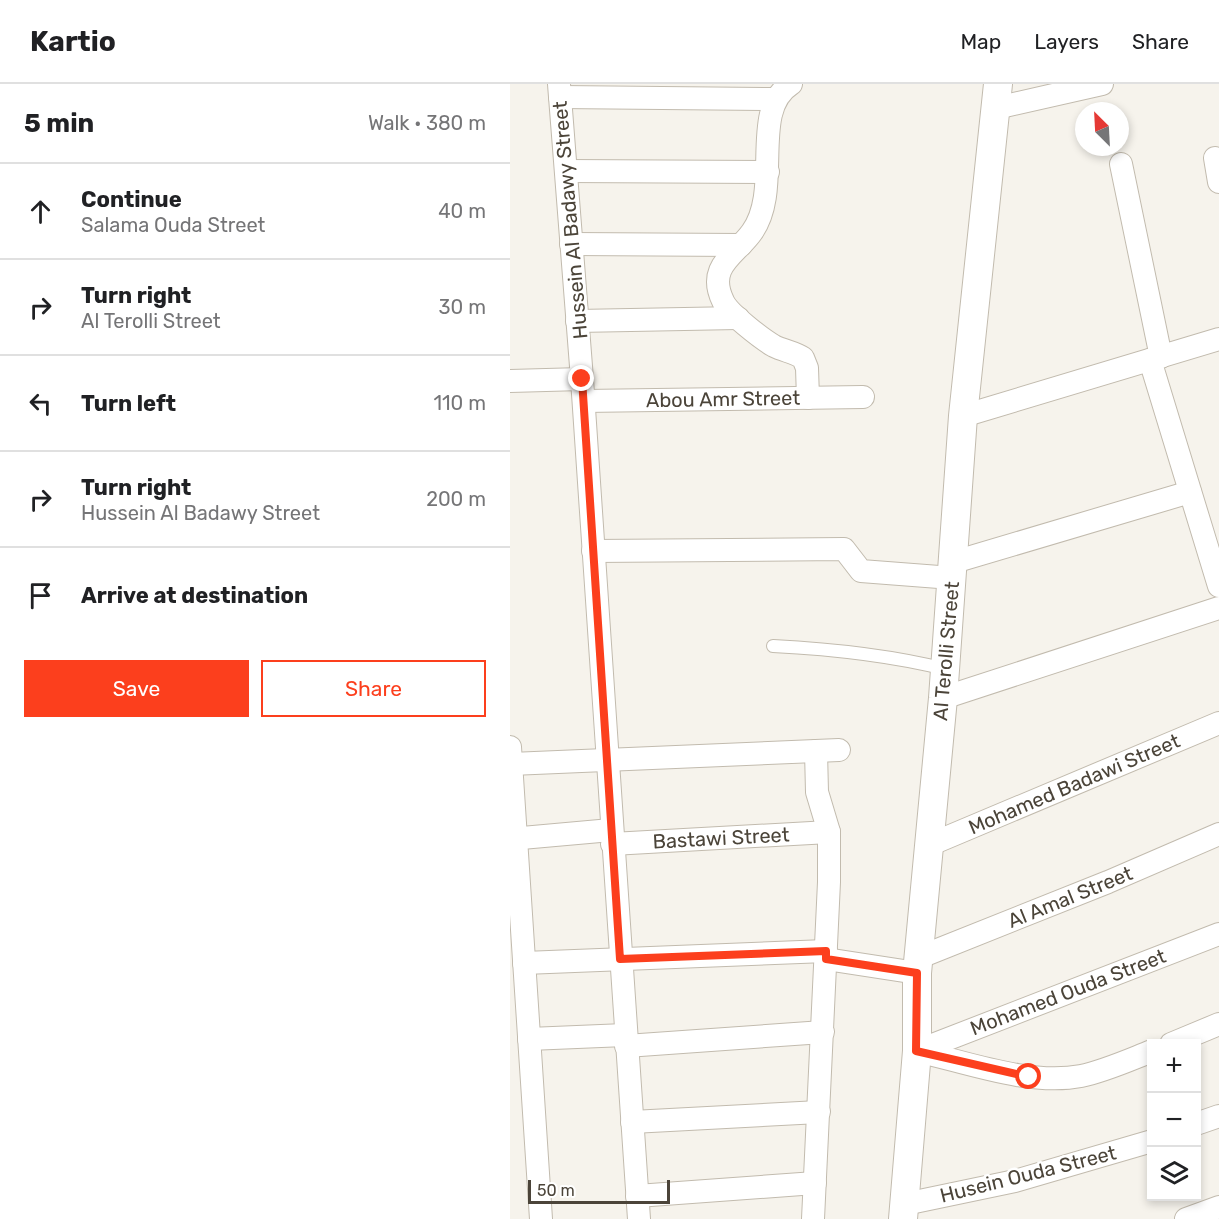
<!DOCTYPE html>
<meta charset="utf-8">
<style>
body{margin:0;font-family:Rubik,sans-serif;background:#f2f2f2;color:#202124}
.controls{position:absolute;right:18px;bottom:18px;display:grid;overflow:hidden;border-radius:0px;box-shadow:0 3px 9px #0003}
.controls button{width:54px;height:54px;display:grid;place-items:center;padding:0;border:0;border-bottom:2px solid #e0e0e0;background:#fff;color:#202124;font:30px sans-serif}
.compass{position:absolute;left:565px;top:18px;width:54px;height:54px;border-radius:50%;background:#fff;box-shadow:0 3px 9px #0003;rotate:336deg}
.scale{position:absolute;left:18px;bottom:15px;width:142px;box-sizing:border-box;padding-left:6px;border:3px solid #4b4439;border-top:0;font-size:16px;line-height:21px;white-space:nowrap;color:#4b4439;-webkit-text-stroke:4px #fff;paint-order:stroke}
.stop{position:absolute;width:18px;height:18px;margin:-14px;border:4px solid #fc3f1d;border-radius:50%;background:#fff}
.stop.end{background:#fc3f1d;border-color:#fff;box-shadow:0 2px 6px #0008}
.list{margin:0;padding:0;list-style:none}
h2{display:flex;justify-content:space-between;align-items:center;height:78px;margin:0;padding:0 24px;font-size:26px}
h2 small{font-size:20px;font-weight:400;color:#757577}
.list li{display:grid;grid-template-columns:39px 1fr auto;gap:18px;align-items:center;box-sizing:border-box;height:96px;padding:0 24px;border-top:2px solid #e0e0e0}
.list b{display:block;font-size:22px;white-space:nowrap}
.list p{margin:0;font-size:20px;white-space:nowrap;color:#757577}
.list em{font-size:20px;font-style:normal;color:#757577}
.actions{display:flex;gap:12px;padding:18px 24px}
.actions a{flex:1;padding:14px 0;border:2px solid #fc3f1d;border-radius:0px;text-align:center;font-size:21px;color:#fc3f1d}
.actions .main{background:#fc3f1d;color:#fff}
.icon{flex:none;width:33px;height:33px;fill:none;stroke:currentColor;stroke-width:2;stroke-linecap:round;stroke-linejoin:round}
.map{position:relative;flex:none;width:709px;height:1135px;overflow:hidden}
header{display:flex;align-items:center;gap:36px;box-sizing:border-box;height:84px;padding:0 30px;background:#fff;border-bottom:2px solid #e0e0e0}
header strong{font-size:28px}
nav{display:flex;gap:33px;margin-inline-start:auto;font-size:21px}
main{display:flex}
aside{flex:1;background:#fff}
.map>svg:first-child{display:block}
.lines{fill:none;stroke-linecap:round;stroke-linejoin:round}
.service-casing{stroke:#c2bbae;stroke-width:14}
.minor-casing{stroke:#c2bbae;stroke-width:24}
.tertiary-casing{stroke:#c2bbae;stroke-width:30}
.service{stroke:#fff;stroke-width:12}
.minor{stroke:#fff;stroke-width:22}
.tertiary{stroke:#fff;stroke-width:28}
.route{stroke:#fc3f1d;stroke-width:8}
.labels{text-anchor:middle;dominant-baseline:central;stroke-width:5;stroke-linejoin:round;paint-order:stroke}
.street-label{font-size:20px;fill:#4b4439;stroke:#fff}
</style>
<header>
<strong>Kartio</strong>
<nav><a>Map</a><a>Layers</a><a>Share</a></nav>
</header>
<main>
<aside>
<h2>5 min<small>Walk · 380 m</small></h2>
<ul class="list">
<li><svg class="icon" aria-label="ahead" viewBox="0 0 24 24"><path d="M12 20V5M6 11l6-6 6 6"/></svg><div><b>Continue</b><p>Salama Ouda Street</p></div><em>40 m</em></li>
<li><svg class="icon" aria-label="right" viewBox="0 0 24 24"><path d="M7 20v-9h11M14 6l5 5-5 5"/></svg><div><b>Turn right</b><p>Al Terolli Street</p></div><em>30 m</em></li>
<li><svg class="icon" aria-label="left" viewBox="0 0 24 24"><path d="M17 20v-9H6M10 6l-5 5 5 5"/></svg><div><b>Turn left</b></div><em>110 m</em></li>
<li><svg class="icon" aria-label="right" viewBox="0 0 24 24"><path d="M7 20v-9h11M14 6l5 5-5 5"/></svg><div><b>Turn right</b><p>Hussein Al Badawy Street</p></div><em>200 m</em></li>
<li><svg class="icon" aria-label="arrive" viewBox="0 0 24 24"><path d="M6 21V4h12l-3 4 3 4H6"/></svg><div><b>Arrive at destination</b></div></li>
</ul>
<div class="actions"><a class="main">Save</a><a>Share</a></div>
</aside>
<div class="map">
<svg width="709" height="1135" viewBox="0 0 709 1135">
<rect width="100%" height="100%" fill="#f6f3ec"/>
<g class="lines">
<defs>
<path id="service" d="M263,562C321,565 379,571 435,585"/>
<g id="minor">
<path d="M49,0L72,295L129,1135"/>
<path d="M281,0C239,26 273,105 242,148C226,171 196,182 213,217C218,229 252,255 264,262C274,267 284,268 293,274L297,284L298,314"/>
<path d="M50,13L265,15"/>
<path d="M486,24L592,0"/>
<path d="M705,74L709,98"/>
<path d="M611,80L651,273"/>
<path d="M56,87L258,88"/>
<path d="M61,160L231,161"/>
<path d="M67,237L228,234"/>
<path d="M640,276L709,502"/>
<path d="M0,297L72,295"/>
<path d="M74,317L353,313"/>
<path d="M453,332L709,255"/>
<path d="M83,467L334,465L351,487L442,494"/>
<path d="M444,478L680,408"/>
<path d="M433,614L709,524"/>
<path d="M0,663L31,1135"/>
<path d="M1,680L329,666"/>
<path d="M0,755L101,746"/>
<path d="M102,760L319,748"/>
<path d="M419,761L709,639"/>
<path d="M410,873L598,798L709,750"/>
<path d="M316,875L407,889"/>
<path d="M14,879L316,867"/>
<path d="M19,955L115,951"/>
<path d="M661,960L709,940"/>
<path d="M116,962L313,948"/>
<path d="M407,967L709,850"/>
<path d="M407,967C456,978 520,1002 571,992C595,987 619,976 642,967"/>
<path d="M122,1038L309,1028"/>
<path d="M686,1040L709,1032"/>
<path d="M127,1112L305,1099"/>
<path d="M395,1120L505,1097L642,1057"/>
<path d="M303,1135L319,798V748L307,708L306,667"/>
<path d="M676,1135L709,1123"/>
</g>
<path id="tertiary" d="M393,1135L407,967V889L433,614L453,332L488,0"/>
</defs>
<use href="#service" class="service-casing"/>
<use href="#minor" class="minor-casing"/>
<use href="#tertiary" class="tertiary-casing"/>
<use href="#service" class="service"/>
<use href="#minor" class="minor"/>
<use href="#tertiary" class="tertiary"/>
</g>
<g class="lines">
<path class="route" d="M72,295L110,875L316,867V875L407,889L406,967L519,993"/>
</g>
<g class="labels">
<g class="street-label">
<text transform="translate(60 136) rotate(-95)">Hussein Al Badawy Street</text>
<text transform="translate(213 315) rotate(-1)">Abou Amr Street</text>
<text transform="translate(436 567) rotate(-85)">Al Terolli Street</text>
<text transform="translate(564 700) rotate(-23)">Mohamed Badawi Street</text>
<text transform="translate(211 754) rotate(-3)">Bastawi Street</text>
<text transform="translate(560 813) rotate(-22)">Al Amal Street</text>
<text transform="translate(558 908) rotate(-21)">Mohamed Ouda Street</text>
<text transform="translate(518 1090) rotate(-14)">Husein Ouda Street</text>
</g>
</g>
</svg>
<div class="controls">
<button>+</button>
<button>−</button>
<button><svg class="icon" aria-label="layers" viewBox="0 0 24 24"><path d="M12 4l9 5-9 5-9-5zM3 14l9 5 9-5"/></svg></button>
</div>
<svg class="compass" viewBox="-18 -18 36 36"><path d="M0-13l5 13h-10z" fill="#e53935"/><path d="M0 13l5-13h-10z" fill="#757577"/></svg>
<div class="scale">50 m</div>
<div class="stop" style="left:519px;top:993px"></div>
<div class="stop end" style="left:72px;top:295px"></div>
</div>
</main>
